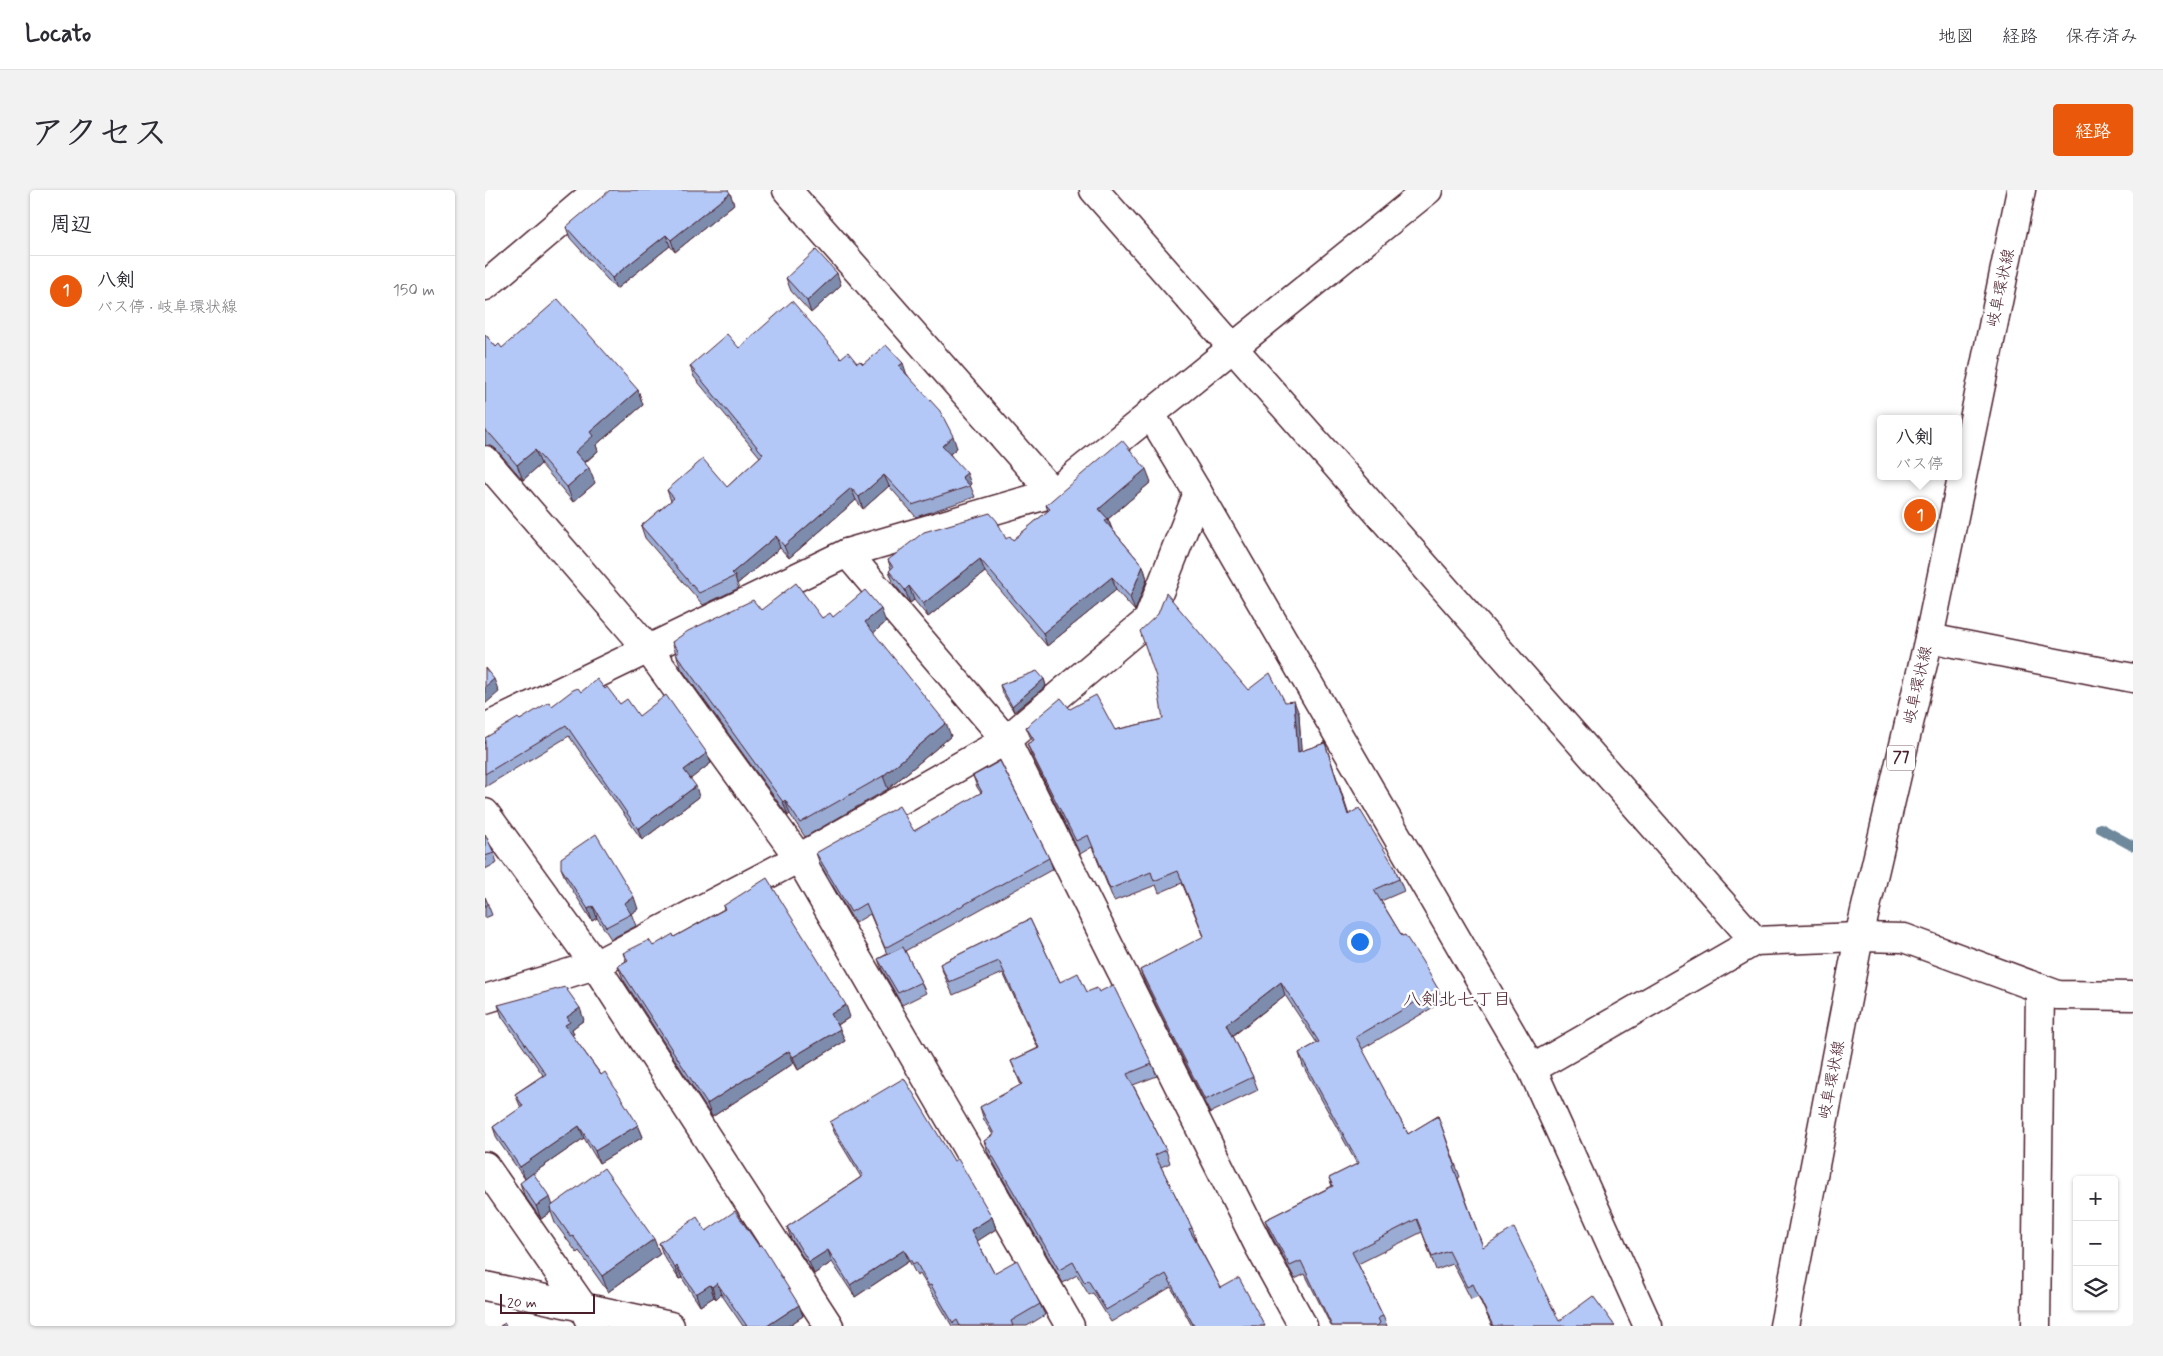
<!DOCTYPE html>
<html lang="ja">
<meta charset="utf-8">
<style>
body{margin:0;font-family:Mynerve,"Klee One",sans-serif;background:#f2f2f3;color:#2b2b33}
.controls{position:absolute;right:15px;bottom:15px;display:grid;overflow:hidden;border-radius:5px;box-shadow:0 1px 4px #0004}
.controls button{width:45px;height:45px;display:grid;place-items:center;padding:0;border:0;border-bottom:1px solid #e1e1e2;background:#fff;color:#2b2b33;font:25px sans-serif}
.scale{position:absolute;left:15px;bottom:12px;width:95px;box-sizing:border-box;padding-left:5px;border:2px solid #4a1f2b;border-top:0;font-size:14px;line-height:18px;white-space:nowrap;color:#4a1f2b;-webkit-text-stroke:4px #fff;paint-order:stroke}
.you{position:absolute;left:874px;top:751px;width:18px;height:18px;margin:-12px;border:4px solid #fff;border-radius:50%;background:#1a73e8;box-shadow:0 0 0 8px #1a73e833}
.badge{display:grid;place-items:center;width:32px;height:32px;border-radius:50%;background:#ea580c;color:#fff;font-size:16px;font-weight:700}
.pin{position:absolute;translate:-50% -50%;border:2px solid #fff;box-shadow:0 1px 5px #0006}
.popup{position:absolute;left:1392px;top:225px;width:85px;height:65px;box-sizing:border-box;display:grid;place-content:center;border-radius:5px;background:#fff;filter:drop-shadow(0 1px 4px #0005);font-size:16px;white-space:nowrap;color:#7c7c81}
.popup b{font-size:19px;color:#2b2b33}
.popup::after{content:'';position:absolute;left:50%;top:100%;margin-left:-10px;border:10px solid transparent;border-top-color:#fff}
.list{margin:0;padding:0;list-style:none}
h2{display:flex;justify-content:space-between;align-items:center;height:65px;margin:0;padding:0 20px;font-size:21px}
h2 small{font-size:16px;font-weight:400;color:#7c7c81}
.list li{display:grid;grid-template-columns:32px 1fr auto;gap:15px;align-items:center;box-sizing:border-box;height:70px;padding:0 20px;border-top:1px solid #e1e1e2}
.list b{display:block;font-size:19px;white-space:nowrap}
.list p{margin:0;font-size:16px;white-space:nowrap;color:#7c7c81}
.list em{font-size:16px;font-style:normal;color:#7c7c81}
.icon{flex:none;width:28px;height:28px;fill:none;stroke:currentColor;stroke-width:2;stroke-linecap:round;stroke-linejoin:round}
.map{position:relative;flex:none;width:1648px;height:1136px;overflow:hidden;border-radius:5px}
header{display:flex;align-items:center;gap:30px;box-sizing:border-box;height:70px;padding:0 25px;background:#fff;border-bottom:1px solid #e1e1e2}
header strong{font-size:24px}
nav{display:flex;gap:28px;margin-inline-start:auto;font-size:18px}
.intro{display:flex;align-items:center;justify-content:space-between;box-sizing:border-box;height:120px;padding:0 30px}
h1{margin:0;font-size:35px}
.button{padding:12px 22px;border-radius:5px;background:#ea580c;color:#fff;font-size:18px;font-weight:700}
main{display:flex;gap:30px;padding:0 30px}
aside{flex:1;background:#fff;border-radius:5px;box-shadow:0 1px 4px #0004}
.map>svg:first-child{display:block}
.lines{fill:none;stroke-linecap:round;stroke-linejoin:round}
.stream{stroke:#6e889c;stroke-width:10}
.street-casing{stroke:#4a1f2b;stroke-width:31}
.primary-casing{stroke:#4a1f2b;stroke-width:31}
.street{stroke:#fff;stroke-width:28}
.primary{stroke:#fff;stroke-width:28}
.wall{fill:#9aacd4;stroke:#4a1f2b}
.shaded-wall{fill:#7d8cad;stroke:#4a1f2b}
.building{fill:#b3c8f7;stroke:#4a1f2b}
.labels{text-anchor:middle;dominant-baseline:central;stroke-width:5;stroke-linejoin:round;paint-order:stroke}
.shield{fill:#fff;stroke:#80626b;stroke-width:1}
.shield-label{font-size:15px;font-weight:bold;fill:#4a1f2b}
.street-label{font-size:16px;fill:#4a1f2b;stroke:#fff}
.neighbourhood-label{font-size:18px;fill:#4a1f2b;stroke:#fff}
</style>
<header>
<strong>Locato</strong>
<nav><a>地図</a><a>経路</a><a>保存済み</a></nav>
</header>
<div class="intro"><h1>アクセス</h1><a class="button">経路</a></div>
<main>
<aside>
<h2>周辺<small></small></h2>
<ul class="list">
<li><span class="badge">1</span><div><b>八剣</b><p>バス停 · 岐阜環状線</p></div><em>150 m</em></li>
</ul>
</aside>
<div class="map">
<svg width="1648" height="1136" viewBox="0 0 1648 1136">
<rect width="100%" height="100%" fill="#fff"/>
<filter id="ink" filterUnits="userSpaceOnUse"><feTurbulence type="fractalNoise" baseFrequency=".02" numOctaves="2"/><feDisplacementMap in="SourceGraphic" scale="10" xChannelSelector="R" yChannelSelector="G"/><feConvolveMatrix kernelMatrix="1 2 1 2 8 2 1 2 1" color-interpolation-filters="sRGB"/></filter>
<g filter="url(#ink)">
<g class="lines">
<path class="stream" d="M1615,638L1648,656"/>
<defs>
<g id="street">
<path d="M302,0L568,303"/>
<path d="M609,0L1270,751"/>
<path d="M0,96L113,0"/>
<path d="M665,223L713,303L1047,879L1163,1136"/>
<path d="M0,270L163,459L314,668L585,1136"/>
<path d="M362,363L521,550L774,1056L818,1136"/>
<path d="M1444,448L1648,488"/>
<path d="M0,538L362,363L568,303L943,0"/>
<path d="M0,623L110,775L344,1136"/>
<path d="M0,809L110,775L314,668L521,550L663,430L713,303"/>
<path d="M1047,879L1270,751L1374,747L1419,748L1573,805L1648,806"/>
<path d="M0,976L98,1117L107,1136"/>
<path d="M0,1096L185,1136"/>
<path d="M1551,1136L1555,798"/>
</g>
<path id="primary" d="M1299,1136L1374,747L1444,448L1536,0"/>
</defs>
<use href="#street" class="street-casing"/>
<use href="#primary" class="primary-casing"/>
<use href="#street" class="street"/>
<use href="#primary" class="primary"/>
</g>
<g class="wall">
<path d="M249,14L190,62L185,56L131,99L85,48L81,37Z"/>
<path d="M301,88L356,95L326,123L306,101Z"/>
<path d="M0,144L11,157L153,200L158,215L111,255L113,261L100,273L110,293L88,312L56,274L38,290L11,259L5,255L0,256Z"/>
<path d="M254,158L356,168L372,173L422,184L472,258L465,264L486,294L485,295L490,307L431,327L404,296L378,319L371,310L304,368L295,358L252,394L254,398L218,415L160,348L156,336L186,311L182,300L242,297L275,267L209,187L205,176Z"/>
<path d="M666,292L623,329L627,339L658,376L662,389L650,421L631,400L562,456L500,382L443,427L429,410L425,413L409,394L404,381L406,379L403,370L528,350L563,321L561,315Z"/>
<path d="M276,420L337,428L348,427L401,432L388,443L466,546L403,599L320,647L305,624L303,626L196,478L187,452Z"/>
<path d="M559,489L561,496L529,522L517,502L515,495Z"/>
<path d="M120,499L135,514L154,526L226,573L205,589L214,607L157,650L84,546L0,597V548L35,530L67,516L96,502Z"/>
<path d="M763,500L800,512L814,524L816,561L840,553L864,625L909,676L919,701L896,711L917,746L953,799L957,812L877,859L923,944L953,926L975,987L973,988L998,1057L1074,1131L1130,1136H1007L993,1106L986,1109L968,1074L951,1080L937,1042L873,1074L898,1126L902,1136H846L820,1084L810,1089L785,1043L780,1030L847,996L844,988L872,974L818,876L814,863L832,853L800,805L748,846L768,887L773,900L725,923L660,793L655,780L719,747L697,693L674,703L671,695L629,711L607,657L595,664L547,566L542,554L547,551L541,537L585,519L630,540L678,529Z"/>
<path d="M488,586L564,668L568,679L420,761L436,792L441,803L417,815L397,780L393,769L402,764L385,724L370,733L335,674L331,663L429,641L496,603L492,597Z"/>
<path d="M0,644L9,663L12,673L0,679Z"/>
<path d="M76,678L153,719L146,723L151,736L126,749L112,728L107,731L81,690Z"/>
<path d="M0,707L7,725L0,728Z"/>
<path d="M238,716L365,827L353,835L360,851L313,880L309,873L227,927L138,789L133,776L141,771L138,763L168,756L189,747L239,719Z"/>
<path d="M545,729L575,792L602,802H614L667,874L672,886L648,895L681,960L685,973L676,977L707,1038L711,1050V1051L736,1098L780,1136H707L686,1097L626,1132L608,1103L604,1105L592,1085L578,1093L503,963L499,951L508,945L499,930L495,917L536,895L526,871L553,858L518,783L468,805L460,787L455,774Z"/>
<path d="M13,815L99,830L87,839L89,844L87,845L153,935L158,947L114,973L99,948L40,989L12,949L8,937L36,918L30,904L58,885L17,827Z"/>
<path d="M345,932L469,971L507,1027L511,1039L492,1051L509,1083L555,1114L560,1125L542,1136H467L450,1107H449L435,1084L432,1086L424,1071L370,1107L347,1072L329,1084L306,1049L302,1037L376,987L350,944Z"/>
<path d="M35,993L68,1015L175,1064L123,1102L94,1061L92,1063L70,1033L66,1022L56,1029L39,1005Z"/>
<path d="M221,1041L314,1115L318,1126L303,1136H258L236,1104L231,1109L229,1107L215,1116L197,1088L194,1089L178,1065L174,1053Z"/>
</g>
<g class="shaded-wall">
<path d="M245,3L249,14L190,62L186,50Z"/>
<path d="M181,45L185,56L131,99L127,88Z"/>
<path d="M352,83L356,95L326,123L322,111Z"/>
<path d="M418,173L422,185L414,176Z"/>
<path d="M153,200L158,215L111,255L113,261L95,276L90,262L105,242Z"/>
<path d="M468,246L472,258L461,267L457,256Z"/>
<path d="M50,260L56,274L38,290L32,275Z"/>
<path d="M104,278L110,293L88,312L82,297Z"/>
<path d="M661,279L666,292L623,329L628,342L625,344L614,319Z"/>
<path d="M482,283L486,294L484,296L477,287Z"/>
<path d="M399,285L404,296L378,319L374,307Z"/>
<path d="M366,298L371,310L304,368L299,356Z"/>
<path d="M291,346L295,358L252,394L250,386L247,383Z"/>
<path d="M495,369L500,382L443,427L438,414Z"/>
<path d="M658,376L662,389L650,421L645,407Z"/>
<path d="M627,387L631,400L562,456L558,443Z"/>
<path d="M424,396L429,410L425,413L420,400Z"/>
<path d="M396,419L401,432L385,446L380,432Z"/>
<path d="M9,489L14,502L0,514V497Z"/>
<path d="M559,489L561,496L529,522L527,516Z"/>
<path d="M809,511L814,524L817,575L813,562Z"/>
<path d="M461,533L466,546L403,599L398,586Z"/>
<path d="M222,563L226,573L203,591L199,580Z"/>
<path d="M211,596L214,607L157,650L153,639Z"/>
<path d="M300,610L305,624L303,626L298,612Z"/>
<path d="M149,707L153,719L144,725L139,713Z"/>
<path d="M108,716L112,728L107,731L103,719Z"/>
<path d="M796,792L800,805L747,846L742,834Z"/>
<path d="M361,815L365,827L351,836L346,824Z"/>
<path d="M95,818L99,830L87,839L89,844L84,848L80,835L82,827Z"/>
<path d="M355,839L360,851L313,880L308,867Z"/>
<path d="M304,861L309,873L227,927L222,914Z"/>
<path d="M153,935L158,947L114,973L110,961Z"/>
<path d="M94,936L99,948L40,989L35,977Z"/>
<path d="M65,1007L69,1019L65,1017L66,1022L56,1029L51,1016Z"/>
<path d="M507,1027L511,1039L491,1052L486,1040Z"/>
<path d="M169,1049L175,1064L123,1102L117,1086Z"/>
<path d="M343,1060L347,1072L329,1084L324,1072Z"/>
<path d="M419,1060L424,1071L370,1107L365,1095Z"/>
<path d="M192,1076L197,1088L194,1089L190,1078Z"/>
<path d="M232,1093L236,1104L231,1109L227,1097Z"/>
<path d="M225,1095L229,1107L215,1116L211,1104Z"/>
<path d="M314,1115L318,1126L303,1136H282Z"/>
</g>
<g class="building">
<path d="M125,0H243L245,3L186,50L181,45L127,88L81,37Z"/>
<path d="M331,60L352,83L322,111L301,88Z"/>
<path d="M73,109L153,200L105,242L108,246L90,262L104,278L82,297L50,260L32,275L6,245L0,241V144L11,157L14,154L17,158Z"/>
<path d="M307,111L356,168L363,162L372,173L375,171L378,174L401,155L418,173L414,176L455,221L468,246L457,256L482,283L477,287L485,296L427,315L399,285L374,307L366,298L299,356L291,346L247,383L250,386L214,403L156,336L189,308L182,300L218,269L242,297L278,264L205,176L242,144L254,158Z"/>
<path d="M637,250L661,279L614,319L623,329L620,331L658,376L645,407L627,387L558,443L495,369L438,414L424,396L420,400L404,381L408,377L403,370L439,342L505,323L512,331L521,349L525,346L528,350L565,319L561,315Z"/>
<path d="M311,393L337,428L345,423L348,427L380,400L396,419L380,432L461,533L398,586L315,633L300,610L298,612L191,464L194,462L187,452L203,441L268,410L276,420Z"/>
<path d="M681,403L763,500L785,483L800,512L809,511L813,562L840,553L863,625L874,618L909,676L914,689L889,700L917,746L920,745L937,771L953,799L871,847L923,944L953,926L970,975L968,976L998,1057L1029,1038L1074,1131L1108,1106L1130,1136H1008L988,1094L982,1097L964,1061L947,1067L932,1029L867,1062L898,1126L893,1128L895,1133L892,1136H847L816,1071L805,1076L780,1030L848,996L844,988L874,973L814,863L834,852L796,792L742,834L768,887L720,910L655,780L719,746L693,681L669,691L666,682L625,699L603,645L591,651L542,554L549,550L541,537L576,508L585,519L611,505L630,540L678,529L671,487L655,441L673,424Z"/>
<path d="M0,478L9,489L0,497Z"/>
<path d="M552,481L559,489L527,516L515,495Z"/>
<path d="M112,489L120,499L122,497L135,514L142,509L154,526L181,505L222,563L199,580L211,596L153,639L81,535L0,584V548L33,528L35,530L64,512L67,516L88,500L93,498L96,502Z"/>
<path d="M515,571L564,668L400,758L381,713L366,722L331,663L414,616L429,641L497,602L488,586Z"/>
<path d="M0,644L9,663L0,666Z"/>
<path d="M111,644L149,707L139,713L146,724L121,737L108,716L103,719L76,678V668Z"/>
<path d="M282,688L361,815L346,824L355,839L308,867L304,861L222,914L133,776L143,770L138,763L164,750L168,756L188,744L189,747L240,719L238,716Z"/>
<path d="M0,707L3,714L0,716Z"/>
<path d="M545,729L575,792L593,783L602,802L612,798L614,802L628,795L667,874L642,884L681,960L670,965L707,1038L704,1039L736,1098L754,1088L780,1136H709L681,1084L621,1120L603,1090L600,1093L588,1072L574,1080L499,951L509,944L495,917L537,894L526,871L554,858L514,771L464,792L455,774Z"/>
<path d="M418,757L436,792L413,803L393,769Z"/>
<path d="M80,797L95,818L82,827L85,832L80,835L116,885L120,882L153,935L110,961L94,936L35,977L8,937L38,916L30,904L61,884L13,815Z"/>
<path d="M419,888L469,971L473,969L507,1027L486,1040L509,1083L532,1070L555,1114L526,1131L528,1136H475L472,1130L468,1133L446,1095L444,1096L431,1072L428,1074L419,1060L365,1095L343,1060L324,1072L302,1037L378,986L345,932Z"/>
<path d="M119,978L169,1049L117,1086L88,1046L86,1047L65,1017Z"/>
<path d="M48,983L65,1007L51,1016L35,993Z"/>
<path d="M250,1021L274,1056L276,1054L314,1115L282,1136H262L232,1093L227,1097L225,1095L211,1104L192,1076L190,1078L174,1053L212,1027L221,1041Z"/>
<path d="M20,1133L21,1136H15Z"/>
</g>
</g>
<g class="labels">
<rect class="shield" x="1402" y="555.5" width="28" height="25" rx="4"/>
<g class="shield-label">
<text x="1416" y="568">77</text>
</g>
<g class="street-label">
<text transform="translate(1516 98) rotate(-78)">岐阜環状線</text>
<text transform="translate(1433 495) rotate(-77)">岐阜環状線</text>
<text transform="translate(1347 890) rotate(-79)">岐阜環状線</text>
</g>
<g class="neighbourhood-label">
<text x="972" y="810">八剣北七丁目</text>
</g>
</g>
</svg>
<div class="controls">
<button>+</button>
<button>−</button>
<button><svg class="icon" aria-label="layers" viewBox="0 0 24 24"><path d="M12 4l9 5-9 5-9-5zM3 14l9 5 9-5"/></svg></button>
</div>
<div class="scale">20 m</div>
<div class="you"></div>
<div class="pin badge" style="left:1435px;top:325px">1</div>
<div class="popup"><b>八剣</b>バス停</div>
</div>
</main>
